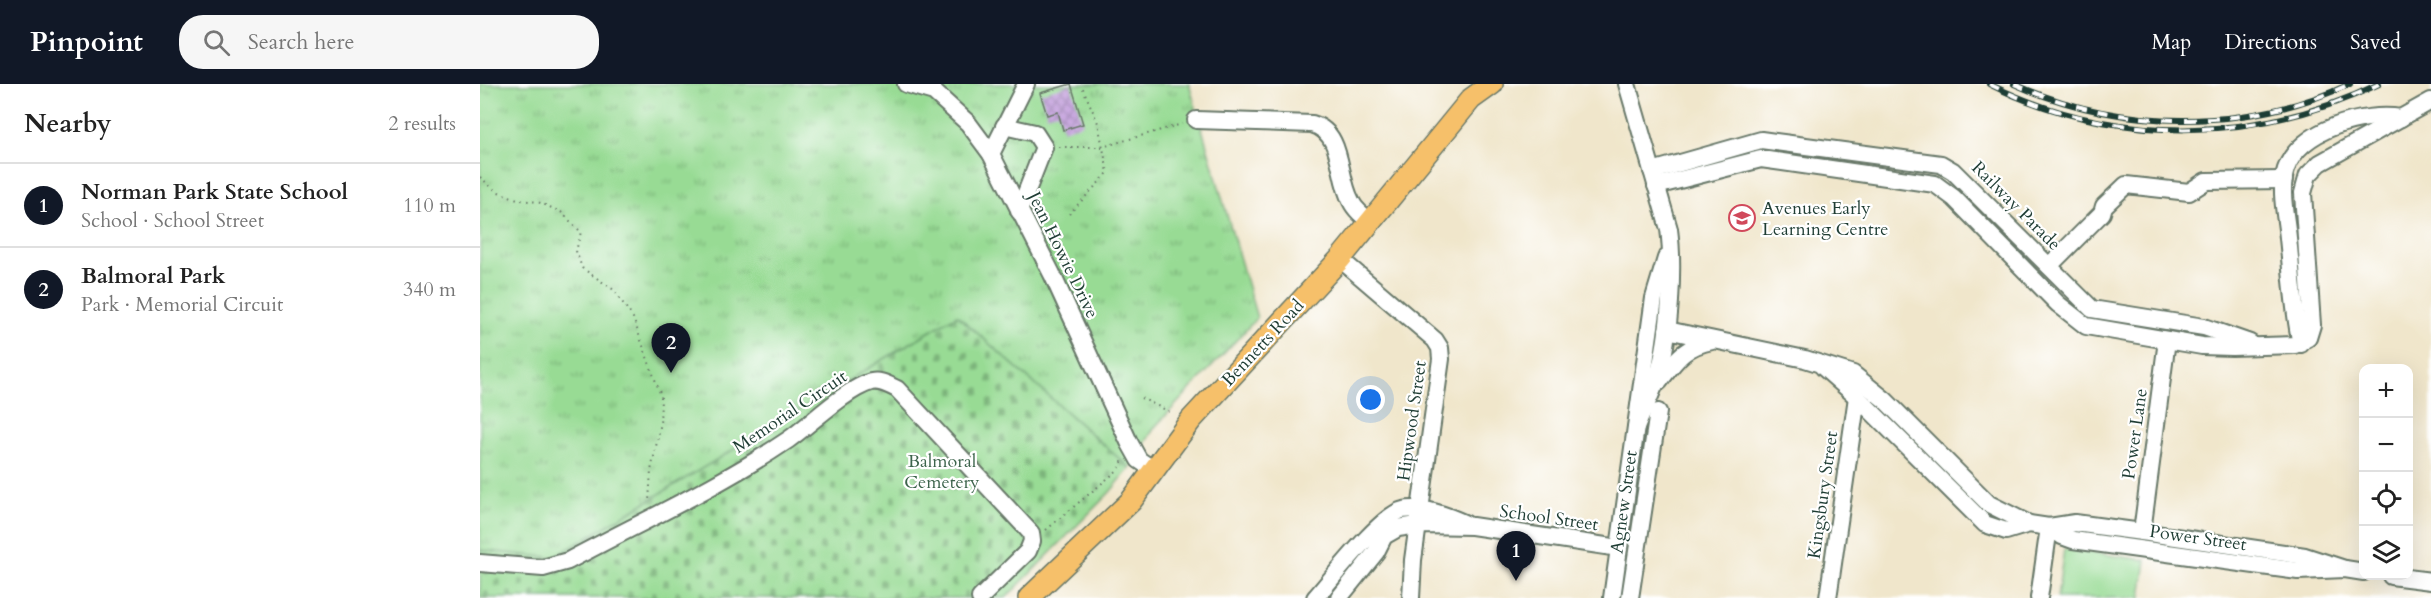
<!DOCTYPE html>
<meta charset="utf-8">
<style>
body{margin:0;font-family:Cardo,serif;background:#f6f6f6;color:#222}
.controls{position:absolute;right:18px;bottom:18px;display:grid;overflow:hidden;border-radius:12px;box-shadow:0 6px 24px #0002}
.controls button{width:54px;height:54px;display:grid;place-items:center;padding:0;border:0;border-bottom:2px solid #e0e0e0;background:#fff;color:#222;font:30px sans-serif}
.you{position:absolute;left:891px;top:316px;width:21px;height:21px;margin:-15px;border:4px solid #fff;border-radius:50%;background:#1a73e8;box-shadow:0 0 0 9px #1a73e833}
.badge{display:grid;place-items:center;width:39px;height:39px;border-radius:50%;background:#111827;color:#fff;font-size:20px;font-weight:700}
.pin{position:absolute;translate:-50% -50px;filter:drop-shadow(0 2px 3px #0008)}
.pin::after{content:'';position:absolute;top:32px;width:21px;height:18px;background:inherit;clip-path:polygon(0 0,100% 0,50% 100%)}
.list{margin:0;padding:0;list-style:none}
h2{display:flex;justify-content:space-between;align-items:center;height:78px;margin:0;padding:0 24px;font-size:26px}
h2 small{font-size:20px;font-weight:400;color:#767676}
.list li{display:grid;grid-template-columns:39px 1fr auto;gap:18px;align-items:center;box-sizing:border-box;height:84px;padding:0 24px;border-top:2px solid #e0e0e0}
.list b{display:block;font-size:22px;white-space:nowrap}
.list p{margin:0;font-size:20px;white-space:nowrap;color:#767676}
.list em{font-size:20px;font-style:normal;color:#767676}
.icon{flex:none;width:33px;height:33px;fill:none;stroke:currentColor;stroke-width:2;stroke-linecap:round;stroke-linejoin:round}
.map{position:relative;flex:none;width:1951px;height:514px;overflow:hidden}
header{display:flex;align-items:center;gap:36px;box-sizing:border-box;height:84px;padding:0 30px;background:#111827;color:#fff}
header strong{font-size:28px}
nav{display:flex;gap:33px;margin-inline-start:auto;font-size:21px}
.search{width:420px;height:54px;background:#f6f6f6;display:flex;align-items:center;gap:15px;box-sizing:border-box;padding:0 21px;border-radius:24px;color:#767676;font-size:22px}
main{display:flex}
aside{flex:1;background:#fff}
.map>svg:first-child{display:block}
.grass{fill:#98db94;stroke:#5c8c64;stroke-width:1.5}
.cemetery{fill:url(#cemetery-stones);stroke:#5c8c64;stroke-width:1.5}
.park{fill:url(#park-tufts);stroke:#5c8c64;stroke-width:1.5}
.building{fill:url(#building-cross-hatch)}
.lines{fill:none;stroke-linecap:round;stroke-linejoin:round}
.minor-casing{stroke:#687869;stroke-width:20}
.major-casing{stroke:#687869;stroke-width:24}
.path{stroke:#687869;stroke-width:2;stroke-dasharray:1.5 4.5;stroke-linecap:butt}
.minor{stroke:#fff;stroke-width:16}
.major{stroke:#f6c06b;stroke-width:21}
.rail-casing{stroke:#1f3d34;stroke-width:6}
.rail{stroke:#fff;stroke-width:4;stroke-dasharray:11;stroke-linecap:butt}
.labels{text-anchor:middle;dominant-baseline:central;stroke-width:4.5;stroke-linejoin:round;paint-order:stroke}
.street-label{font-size:18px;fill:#1f3d34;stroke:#fff}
.poi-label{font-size:18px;fill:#1f3d34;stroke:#fff;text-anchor:start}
.park-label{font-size:18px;fill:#3d644c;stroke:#fff}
</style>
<header>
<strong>Pinpoint</strong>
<div class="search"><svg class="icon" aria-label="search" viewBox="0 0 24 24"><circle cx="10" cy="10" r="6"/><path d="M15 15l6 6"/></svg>Search here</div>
<nav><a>Map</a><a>Directions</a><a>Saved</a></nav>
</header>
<main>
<aside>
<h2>Nearby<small>2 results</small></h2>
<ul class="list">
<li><span class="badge">1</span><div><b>Norman Park State School</b><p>School · School Street</p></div><em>110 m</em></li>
<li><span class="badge">2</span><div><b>Balmoral Park</b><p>Park · Memorial Circuit</p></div><em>340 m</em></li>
</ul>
</aside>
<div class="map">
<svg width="1951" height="514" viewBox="0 0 1951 514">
<defs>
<pattern id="cemetery-stones" width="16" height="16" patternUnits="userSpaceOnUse" patternTransform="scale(1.5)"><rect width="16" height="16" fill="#98db94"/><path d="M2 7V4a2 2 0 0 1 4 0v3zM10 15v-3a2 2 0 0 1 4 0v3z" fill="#7bb37a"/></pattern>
<pattern id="park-tufts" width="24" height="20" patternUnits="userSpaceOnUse" patternTransform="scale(1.5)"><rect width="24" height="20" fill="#98db94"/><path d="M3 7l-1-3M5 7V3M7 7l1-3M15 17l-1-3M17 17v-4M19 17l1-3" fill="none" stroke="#7bb37a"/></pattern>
<pattern id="building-cross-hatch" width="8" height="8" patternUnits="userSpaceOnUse" patternTransform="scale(1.5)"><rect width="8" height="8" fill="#c29edc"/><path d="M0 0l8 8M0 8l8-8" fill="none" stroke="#9d82b3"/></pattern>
</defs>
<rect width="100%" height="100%" fill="#fff"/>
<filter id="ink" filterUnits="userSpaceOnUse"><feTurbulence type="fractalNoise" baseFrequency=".0167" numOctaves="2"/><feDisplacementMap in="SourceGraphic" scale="12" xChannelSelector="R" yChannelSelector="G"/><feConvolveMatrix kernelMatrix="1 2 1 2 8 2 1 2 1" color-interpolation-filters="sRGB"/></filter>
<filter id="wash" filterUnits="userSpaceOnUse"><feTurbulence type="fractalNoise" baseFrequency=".008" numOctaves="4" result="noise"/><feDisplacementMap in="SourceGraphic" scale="24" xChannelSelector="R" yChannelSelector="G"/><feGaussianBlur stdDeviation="1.35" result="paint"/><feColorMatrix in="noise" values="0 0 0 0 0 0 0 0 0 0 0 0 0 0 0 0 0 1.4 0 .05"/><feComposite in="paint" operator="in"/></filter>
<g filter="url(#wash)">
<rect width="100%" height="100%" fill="#f0e6cb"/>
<path class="grass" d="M1584,465L1666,476L1661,514H1577Z"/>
<path class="cemetery" d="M477,231L650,384L630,408L526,514H0V466L73,474Z"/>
<path class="park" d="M0,0H709L777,234L675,343L650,384L477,231L73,474L0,466Z"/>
<g id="blocks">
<path class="building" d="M591,0L603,40L583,46L578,28L567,31L560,9Z"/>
</g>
</g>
<g filter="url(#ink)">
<use href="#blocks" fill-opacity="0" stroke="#687869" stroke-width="1.5"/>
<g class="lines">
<defs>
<g id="minor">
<path d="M426,0L454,8L488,39L511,70L572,190L649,358L659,376L674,386"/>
<path d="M1147,0L1189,145C1194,183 1190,251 1179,288C1174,307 1163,325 1156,344"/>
<path d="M716,36L832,40C864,49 857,92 871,117C875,126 883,132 891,138"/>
<path d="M524,42L555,49L564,63L539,127"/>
<path d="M511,70L546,0"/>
<path d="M1172,87L1281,56L1461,80L1473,87L1612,225L1724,243L1770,259"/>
<path d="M1176,102L1281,75L1455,100L1474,114L1578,220L1606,242L1722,262L1752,263L1815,261L1828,254L1832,241L1823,109L1828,91L1840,79L1951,17"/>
<path d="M860,175L955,256L960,264L961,275L933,476L931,514"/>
<path d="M1569,182L1622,129L1624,122L1646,101L1709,108L1726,97L1804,96"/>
<path d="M1187,246L1325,275L1373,290L1405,316L1509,420L1549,440L1569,443L1595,439L1662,448L1825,472L1865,485"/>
<path d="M1821,260C1813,225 1812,189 1808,154C1806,132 1799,106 1806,85C1820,45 1884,28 1921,34"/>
<path d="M1343,283L1377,313L1505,440L1526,447L1549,440"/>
<path d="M1179,298C1195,277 1204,262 1232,257"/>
<path d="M1569,443L1582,452L1593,456L1818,487L1865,485L1884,488"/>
<path d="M1662,448L1687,256"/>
<path d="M0,479L63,484L88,477C161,438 240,402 308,356C331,340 366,305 391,298C401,296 408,301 417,305L551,449L552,457L548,467L500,514"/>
<path d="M1911,492L1951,497"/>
<path d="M835,514C851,496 902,430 923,426C943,422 968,432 986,440"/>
<path d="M859,514L896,468L904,452L918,444L938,441L992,442L1139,464"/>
<path d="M1132,514L1174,214L1186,174"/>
<path d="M1150,514L1178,328"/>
<path d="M1348,514L1377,313"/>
<path d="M1559,514L1569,443"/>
</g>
<path id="major" d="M549,514L651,417L711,336L860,175L991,15L1012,0"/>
</defs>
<use href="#minor" class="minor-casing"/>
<use href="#major" class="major-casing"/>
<g class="path">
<path d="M579,63H622L702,40"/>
<path d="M0,93L16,107L40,116L58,118L81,128L101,148L96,167L102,184L134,206L153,234L181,312L180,343L171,387L169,417"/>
<path d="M589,130L628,89L618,39L601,0"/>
<path d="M661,314L692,329"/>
<path d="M566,446L639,385L643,376"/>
</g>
<use href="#minor" class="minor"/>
<use href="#major" class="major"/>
<defs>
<g id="rail">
<path d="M1509,0C1632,61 1776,60 1899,0"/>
<path d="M1534,0C1640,47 1764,49 1870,0"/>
</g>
</defs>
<use href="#rail" class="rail-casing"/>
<use href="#rail" class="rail"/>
</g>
</g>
<defs>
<symbol id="school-ring" viewBox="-11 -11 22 22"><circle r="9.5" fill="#fff" stroke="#d1495b" stroke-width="1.5"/><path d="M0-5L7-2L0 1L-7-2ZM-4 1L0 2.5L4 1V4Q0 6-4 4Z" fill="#d1495b"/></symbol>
</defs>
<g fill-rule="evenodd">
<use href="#school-ring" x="1247" y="119" width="30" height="30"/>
</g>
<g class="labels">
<g class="street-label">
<text transform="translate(1536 122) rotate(45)">Railway Parade</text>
<text transform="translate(583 171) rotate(64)">Jean Howie Drive</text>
<text transform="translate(783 259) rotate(-47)">Bennetts Road</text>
<text transform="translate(310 328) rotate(-34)">Memorial Circuit</text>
<text transform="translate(932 337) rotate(-82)">Hipwood Street</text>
<text transform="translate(1655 350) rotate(-82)">Power Lane</text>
<text transform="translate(1343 411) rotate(-82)">Kingsbury Street</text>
<text transform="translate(1144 418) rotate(-82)">Agnew Street</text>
<text transform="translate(1069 434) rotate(8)">School Street</text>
<text transform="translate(1718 454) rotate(8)">Power Street</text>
</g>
<g class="poi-label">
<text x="1282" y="124">Avenues Early<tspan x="1282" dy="21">Learning Centre</tspan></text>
</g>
<g class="park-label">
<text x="462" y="377">Balmoral<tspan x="462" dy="21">Cemetery</tspan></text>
</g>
</g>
</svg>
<div class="controls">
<button>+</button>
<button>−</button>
<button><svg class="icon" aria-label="locate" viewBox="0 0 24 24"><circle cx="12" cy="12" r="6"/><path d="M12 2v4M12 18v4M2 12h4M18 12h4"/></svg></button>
<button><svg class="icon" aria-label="layers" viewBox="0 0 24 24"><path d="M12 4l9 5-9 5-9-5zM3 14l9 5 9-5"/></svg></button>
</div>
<div class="you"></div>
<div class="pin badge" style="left:1036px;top:497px">1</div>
<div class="pin badge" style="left:191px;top:289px">2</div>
</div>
</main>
